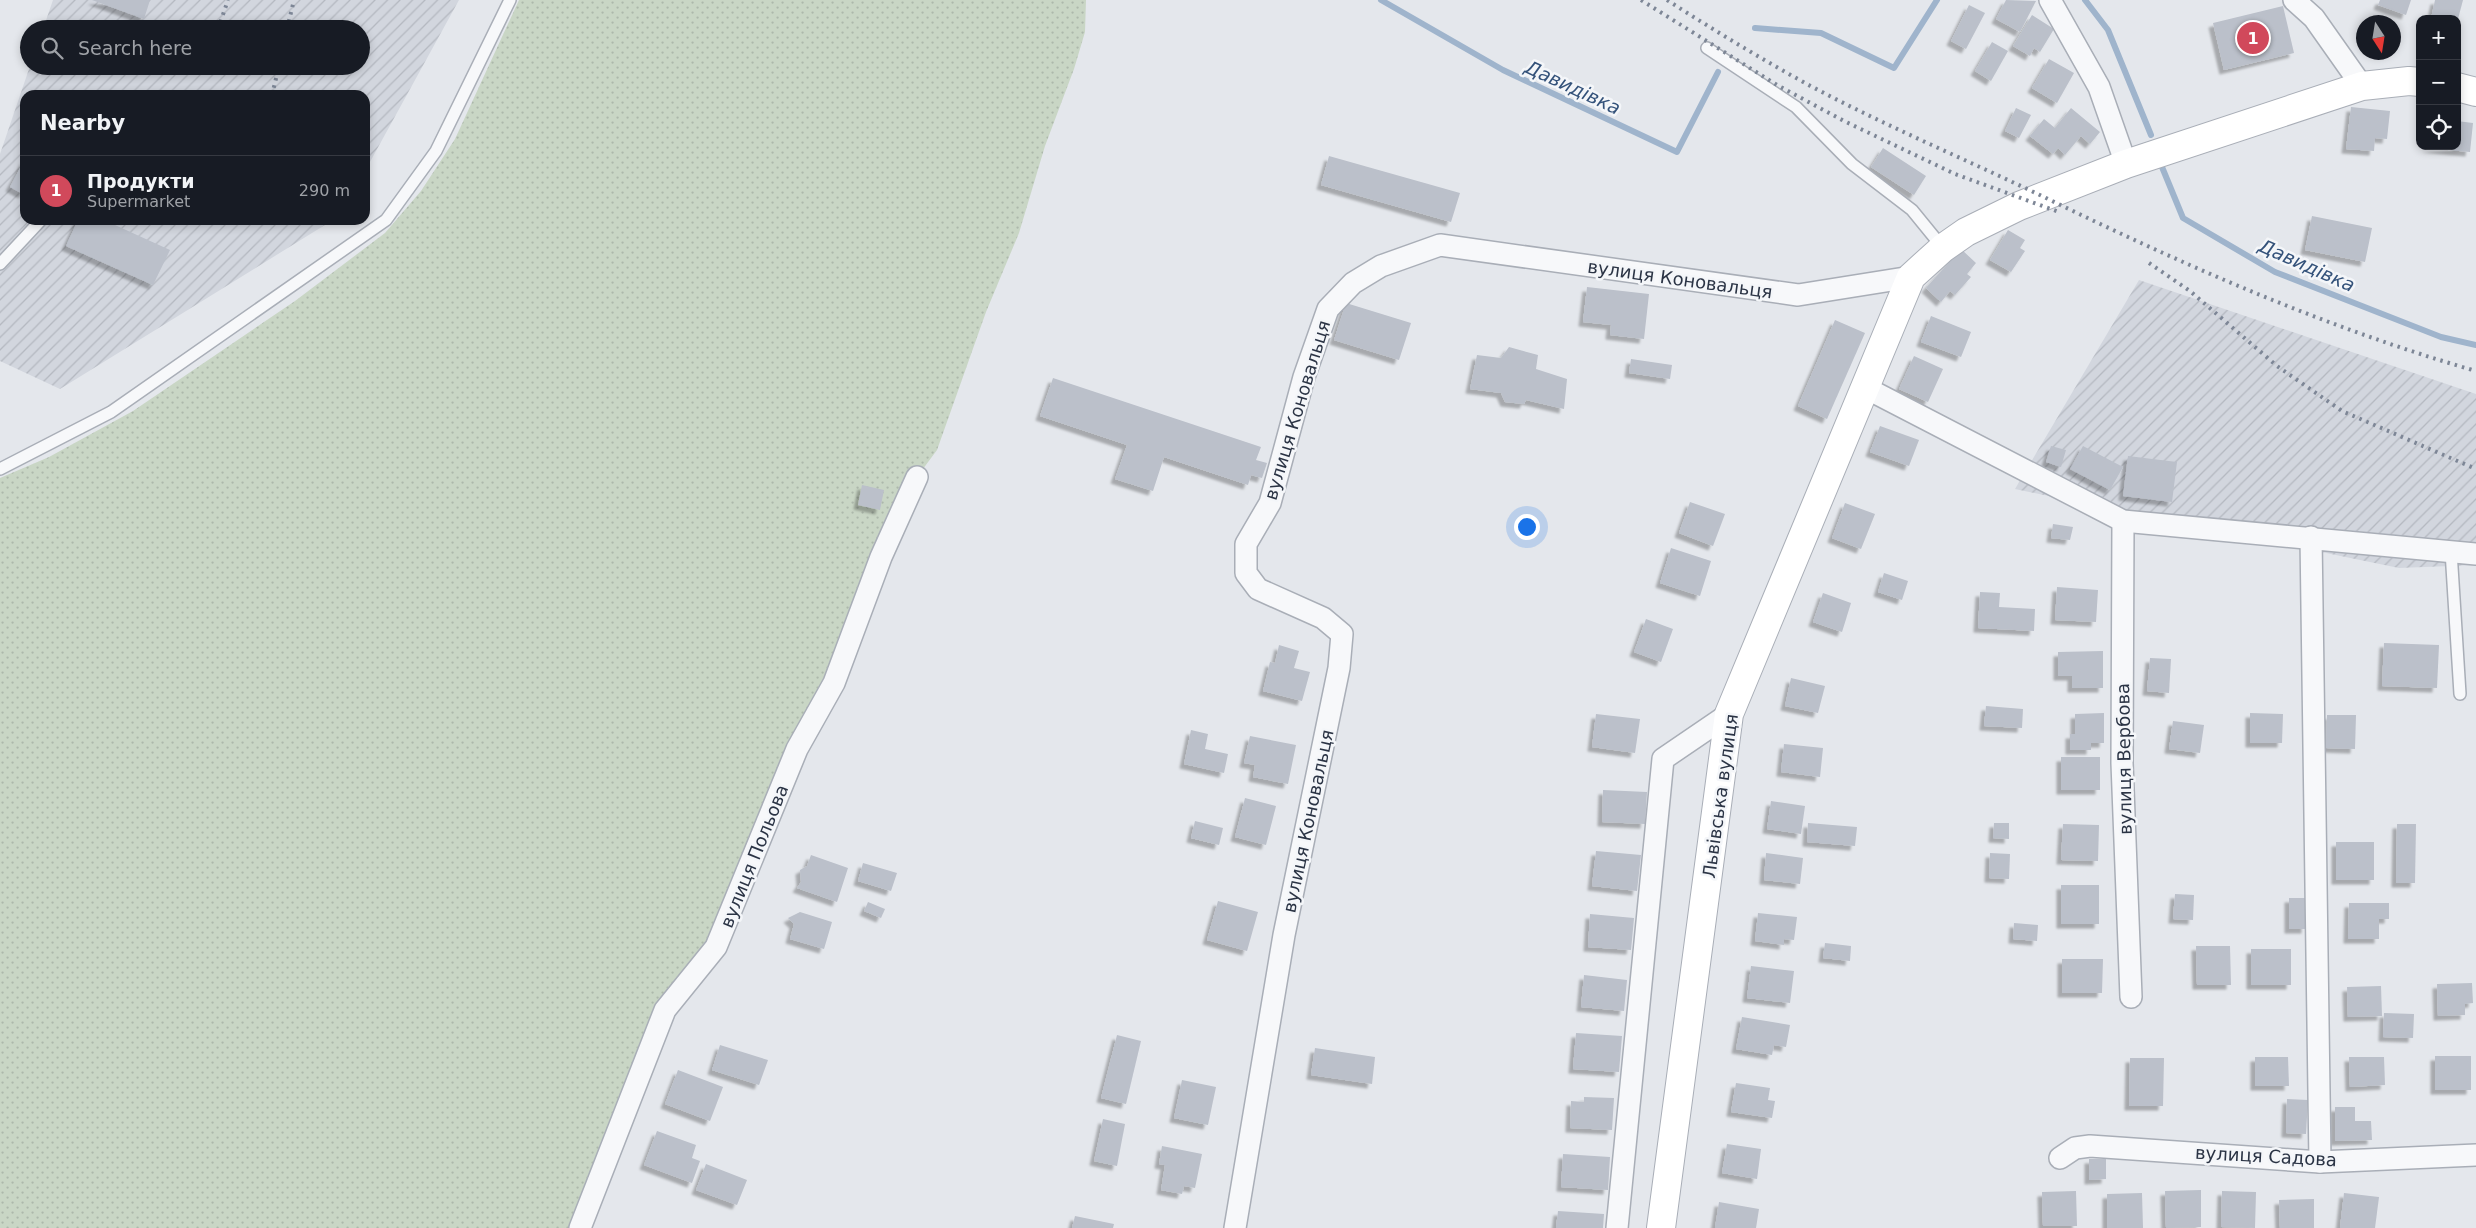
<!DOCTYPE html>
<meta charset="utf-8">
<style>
body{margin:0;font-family:"DejaVu Sans",sans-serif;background:#242831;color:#f1f3f6}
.controls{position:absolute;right:15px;top:15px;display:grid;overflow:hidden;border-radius:10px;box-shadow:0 2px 8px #0003}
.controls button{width:45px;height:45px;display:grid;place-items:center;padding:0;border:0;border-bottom:1px solid #363941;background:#171b24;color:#f1f3f6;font:25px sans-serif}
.compass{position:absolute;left:2356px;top:15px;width:45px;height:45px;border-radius:50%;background:#171b24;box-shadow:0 2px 8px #0003;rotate:168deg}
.you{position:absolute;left:1526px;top:526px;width:18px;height:18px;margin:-12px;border:4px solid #fff;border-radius:50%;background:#1a73e8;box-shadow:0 0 0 8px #1a73e833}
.badge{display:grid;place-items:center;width:32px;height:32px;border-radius:50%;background:#d1495b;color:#fff;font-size:16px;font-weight:700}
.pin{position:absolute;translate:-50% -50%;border:2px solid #fff;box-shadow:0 1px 5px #0006}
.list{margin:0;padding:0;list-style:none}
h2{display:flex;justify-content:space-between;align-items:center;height:65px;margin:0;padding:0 20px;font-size:21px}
h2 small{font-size:16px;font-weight:400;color:#9ea1a6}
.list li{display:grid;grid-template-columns:32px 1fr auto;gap:15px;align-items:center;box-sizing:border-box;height:70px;padding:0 20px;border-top:1px solid #363941}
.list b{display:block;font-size:19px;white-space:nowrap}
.list p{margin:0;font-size:16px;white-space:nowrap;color:#9ea1a6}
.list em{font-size:16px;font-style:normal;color:#9ea1a6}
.icon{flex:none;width:28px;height:28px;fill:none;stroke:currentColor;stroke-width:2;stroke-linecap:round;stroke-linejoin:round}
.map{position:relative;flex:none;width:2476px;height:1228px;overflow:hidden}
.search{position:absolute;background:#171b24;box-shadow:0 2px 8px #0003;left:20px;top:20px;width:350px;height:55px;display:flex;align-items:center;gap:12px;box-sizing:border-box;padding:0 18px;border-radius:28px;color:#9ea1a6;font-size:19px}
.panel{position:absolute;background:#171b24;box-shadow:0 2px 8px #0003;left:20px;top:90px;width:350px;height:135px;border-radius:15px}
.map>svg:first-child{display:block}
.industrial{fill:url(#industrial-furrows)}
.grass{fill:url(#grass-dots)}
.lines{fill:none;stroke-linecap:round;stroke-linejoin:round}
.stream{stroke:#9fb4cc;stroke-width:6}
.building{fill:#bbc0ca;filter:url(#shadow)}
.lane-casing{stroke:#a9aeb7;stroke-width:14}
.street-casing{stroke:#a9aeb7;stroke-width:24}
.secondary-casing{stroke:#a9aeb7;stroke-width:30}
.lane{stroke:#f7f8fa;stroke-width:11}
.street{stroke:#f7f8fa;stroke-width:21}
.secondary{stroke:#fff;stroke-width:28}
.rail{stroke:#7d8696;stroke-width:4;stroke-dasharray:2.5 5;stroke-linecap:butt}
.labels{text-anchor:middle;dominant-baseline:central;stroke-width:5;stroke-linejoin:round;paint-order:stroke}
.street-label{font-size:18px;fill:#2b3445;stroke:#f4f6f9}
.water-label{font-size:19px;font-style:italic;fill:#34527a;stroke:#f4f6f9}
</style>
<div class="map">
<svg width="2476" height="1228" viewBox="0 0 2476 1228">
<defs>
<pattern id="industrial-furrows" width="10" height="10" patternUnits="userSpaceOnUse" patternTransform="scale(1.25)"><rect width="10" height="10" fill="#d2d6de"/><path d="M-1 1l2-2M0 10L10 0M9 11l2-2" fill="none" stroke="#b4b8c0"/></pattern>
<pattern id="grass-dots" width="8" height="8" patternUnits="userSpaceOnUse" patternTransform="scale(1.25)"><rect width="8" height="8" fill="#c9d6c5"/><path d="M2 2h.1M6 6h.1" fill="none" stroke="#adb8ab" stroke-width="1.8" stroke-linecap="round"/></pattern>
<filter id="shadow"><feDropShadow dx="-4.5" dy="4.5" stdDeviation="1" flood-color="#0004"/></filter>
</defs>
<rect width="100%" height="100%" fill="#e4e7ec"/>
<g class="industrial">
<path d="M53,0H459L365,171V95H25V220H333L60,389L0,361V154L30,66H361V29H43Z"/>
<path d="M2139,280L2476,394V565L2399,568L2015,489Z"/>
</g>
<path class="grass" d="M519,0H1086L1085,32L1074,69L1045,146L1019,233L986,312L937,450L917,477L716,947L665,1010L580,1228H0V478L49,457L133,411L295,301L385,233L421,191L455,139Z"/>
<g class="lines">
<g class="stream">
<path d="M1381,0L1503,70L1677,152L1718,72"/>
<path d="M2085,0L2108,30L2151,135"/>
<path d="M1755,28L1821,33L1894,68L1937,0"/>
<path d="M2162,167L2183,218L2275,272L2441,337L2476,345"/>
</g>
</g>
<g class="building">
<path d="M92,0H150L144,19Z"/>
<path d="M2006,0L2036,1L2020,32L1996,19Z"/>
<path d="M2380,0H2411L2406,15L2378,5Z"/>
<path d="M2435,0H2463L2458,19H2431Z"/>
<path d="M1969,5L1985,13L1966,49L1951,41Z"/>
<path d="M2283,6L2294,53L2224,70L2213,23Z"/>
<path d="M2032,15L2054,29L2040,52L2034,48L2030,56L2013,46Z"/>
<path d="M1992,42L2008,51L1991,81L1975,71Z"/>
<path d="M2049,59L2074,73L2057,103L2032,88Z"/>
<path d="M2351,107L2390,111L2387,139L2375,138L2374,151L2346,149Z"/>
<path d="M2016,108L2031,115L2019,138L2005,131Z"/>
<path d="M2071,108L2100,132L2090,144L2081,136L2065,155L2058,148L2053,154L2030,136L2044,119L2055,128Z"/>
<path d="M2457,121L2473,123L2470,152L2426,148L2457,146Z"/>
<path d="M1883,148L1926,176L1914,195L1871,167Z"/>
<path d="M1329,156L1460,193L1451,222L1321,185Z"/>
<path d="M25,159V191L23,194L10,187Z"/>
<path d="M2312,216L2372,228L2365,262L2305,250Z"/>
<path d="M78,220H104L170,250L153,285L66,246Z"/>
<path d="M2008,230L2025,240L2020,248L2025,251L2011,272L1990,260Z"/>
<path d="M1961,249L1976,263L1967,274L1971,277L1955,295L1950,291L1941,302L1926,288Z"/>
<path d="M1587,287L1649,294L1644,339L1610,335L1611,325L1583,322Z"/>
<path d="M1346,303L1411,323L1399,360L1334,340Z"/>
<path d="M1931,316L1971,332L1961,357L1921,342Z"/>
<path d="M1835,320L1865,333L1827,419L1798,406Z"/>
<path d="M1509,347L1538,355L1536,369L1567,379L1564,409L1526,400L1524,404L1505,402L1501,393L1470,389L1477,355L1501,358Z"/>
<path d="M1914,356L1943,369L1928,402L1899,389Z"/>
<path d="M1631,359L1672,365L1670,379L1629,373Z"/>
<path d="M1053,378L1261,447L1256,460L1267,463L1262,478L1251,475L1248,485L1164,457L1153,491L1115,479L1127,445L1040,416Z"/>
<path d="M1880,426L1919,440L1909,466L1870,452Z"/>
<path d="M2051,446L2066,450L2061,467L2046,462Z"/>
<path d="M2083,446L2123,467L2110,490L2070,469Z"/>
<path d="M2128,456L2177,462L2172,502L2123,496Z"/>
<path d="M862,485L884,490L880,510L858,505Z"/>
<path d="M1690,502L1725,514L1713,546L1679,533Z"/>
<path d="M1845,503L1875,514L1861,549L1832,538Z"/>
<path d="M2053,524L2073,527L2070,540L2051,538Z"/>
<path d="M1671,548L1711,561L1700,596L1660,583Z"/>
<path d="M1884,573L1908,581L1902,600L1878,592Z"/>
<path d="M2057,587L2098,590L2096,622L2055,620Z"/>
<path d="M1980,592L2000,593L1999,607L2035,609L2034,631L1978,628Z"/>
<path d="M1823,593L1851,603L1842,632L1813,622Z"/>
<path d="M1646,619L1673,629L1661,662L1634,652Z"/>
<path d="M2384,643L2439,645L2437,688L2382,686Z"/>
<path d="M1279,645L1299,651L1294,668L1310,672L1302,701L1263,691L1270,662L1275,663Z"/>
<path d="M2103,651V688H2072V676H2058V652Z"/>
<path d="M2150,658L2171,659L2169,693L2147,691Z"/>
<path d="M1791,678L1825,686L1818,713L1785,706Z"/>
<path d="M1986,706L2023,709L2022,728L1984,726Z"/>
<path d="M2104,713V743H2091V750H2070V734H2075V714Z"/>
<path d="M2250,713L2283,714L2282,743H2250Z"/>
<path d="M1596,714L1640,719L1635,753L1592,747Z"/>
<path d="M2327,715H2356L2355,749L2326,748Z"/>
<path d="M2173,721L2204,725L2200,753L2169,749Z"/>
<path d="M1191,730L1208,734L1205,749L1228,754L1224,773L1184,764Z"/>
<path d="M1250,736L1296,745L1288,784L1253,777L1255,765L1244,763Z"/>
<path d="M1784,744L1823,748L1820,777L1781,772Z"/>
<rect x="2061" y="757" width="39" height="33"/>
<path d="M1603,790L1647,792L1645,824L1602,822Z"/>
<path d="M1245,798L1276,806L1266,845L1235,837Z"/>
<path d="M1771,801L1805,806L1801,834L1767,829Z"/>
<path d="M1195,821L1223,828L1219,845L1191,838Z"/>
<path d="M1808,823L1857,827L1855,846L1807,842Z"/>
<path d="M1994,823H2009V839L1993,838Z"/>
<path d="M2063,824L2099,825L2098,861L2061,860Z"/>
<path d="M2397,824H2416L2415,883H2396Z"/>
<rect x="2336" y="842" width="38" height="38"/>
<path d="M1596,851L1641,855L1637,891L1592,886Z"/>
<path d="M1766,853L1803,858L1800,884L1764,880Z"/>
<path d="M1990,853L2010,854L2009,879L1989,878Z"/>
<path d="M811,855L848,868L837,902L797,888L801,882L800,870L807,866Z"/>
<path d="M863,863L897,873L891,891L858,881Z"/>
<rect x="2061" y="885" width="38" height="39"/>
<path d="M2175,894L2194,895L2193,920L2173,919Z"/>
<rect x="2289" y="898" width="17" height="31"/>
<path d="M1218,901L1258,912L1247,951L1207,940Z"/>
<path d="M868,902L885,909L881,918L864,911Z"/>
<path d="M2349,903H2389V919H2379V939H2348Z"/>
<path d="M800,912L832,922L824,949L790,939L794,924L788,918Z"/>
<path d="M1758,913L1797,917L1794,940L1784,939V945L1755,941Z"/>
<path d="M1590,914L1634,918L1631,950L1588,947Z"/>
<path d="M2014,923L2038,925L2037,941L2013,939Z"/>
<path d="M1825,943L1851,946L1850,961L1823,958Z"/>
<path d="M2196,946H2230L2231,985H2197Z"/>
<rect x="2251" y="949" width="40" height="36"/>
<path d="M2062,959H2103L2102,993H2062Z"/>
<path d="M1751,966L1794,971L1790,1003L1747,998Z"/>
<path d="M1584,975L1627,980L1624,1011L1581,1007Z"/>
<path d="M2472,983L2473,1003L2465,1004V1015L2438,1016L2437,984Z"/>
<path d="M2381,986L2382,1016L2348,1017L2347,987Z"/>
<path d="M2384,1013L2414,1014L2413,1038L2383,1037Z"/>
<path d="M1742,1017L1790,1025L1786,1047L1774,1045L1772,1055L1736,1049Z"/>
<path d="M1576,1033L1622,1036L1619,1072L1573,1069Z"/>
<path d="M1117,1035L1141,1041L1126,1104L1101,1098Z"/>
<path d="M720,1045L768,1060L759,1085L712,1070Z"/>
<path d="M1315,1048L1375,1057L1372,1084L1311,1075Z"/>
<rect x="2435" y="1056" width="36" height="34"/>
<path d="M2255,1057H2288L2289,1086H2255Z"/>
<path d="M2349,1057H2384L2385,1085L2350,1087Z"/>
<path d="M2130,1058H2164L2163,1106H2129Z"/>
<path d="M678,1070L723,1087L710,1121L665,1104Z"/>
<path d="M1182,1080L1216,1087L1208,1125L1174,1118Z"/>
<path d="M1736,1083L1770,1088L1768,1100L1775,1101L1772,1118L1731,1112Z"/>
<path d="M1584,1097L1614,1098L1612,1130L1570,1128L1571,1101L1584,1102Z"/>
<path d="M2287,1099L2308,1100L2306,1134L2286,1133Z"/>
<path d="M2335,1107H2355V1121H2371L2372,1140L2335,1141Z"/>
<path d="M1103,1119L1125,1124L1117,1166L1094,1161Z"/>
<path d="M657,1131L696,1145L692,1158L700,1161L692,1183L644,1165Z"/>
<path d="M1727,1144L1761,1149L1757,1179L1722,1173Z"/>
<path d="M1162,1146L1202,1154L1195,1188L1184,1186L1182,1194L1161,1190L1165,1165L1159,1164Z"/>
<path d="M1563,1154L1610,1157L1608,1190L1561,1187Z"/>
<path d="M2089,1159H2106V1179L2089,1180Z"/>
<path d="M706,1164L747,1180L737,1205L696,1190Z"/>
<path d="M2201,1190V1227L2166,1228L2165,1191Z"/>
<path d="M2076,1191L2077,1226H2043L2042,1192Z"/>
<path d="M2222,1191L2256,1192L2255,1228L2221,1227Z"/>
<path d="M2142,1193L2143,1228H2107V1194Z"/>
<path d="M2344,1193L2379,1197L2375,1228H2340Z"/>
<path d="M2314,1199V1228H2280L2279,1200Z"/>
<path d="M1719,1202L1759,1209L1756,1228H1715Z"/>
<path d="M1558,1211L1604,1214L1603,1228H1556Z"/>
<path d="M1075,1216L1114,1224L1113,1228H1072Z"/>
</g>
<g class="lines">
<defs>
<g id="lane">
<path d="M1707,48L1796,107L1852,164L1912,210L1943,248"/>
<path d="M0,264L41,220"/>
<path d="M0,469L111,412L386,220L436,151L510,0"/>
<path d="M2451,551L2460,694"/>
</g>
<g id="street">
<path d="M2050,0L2099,87L2126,164"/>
<path d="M2294,0L2314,18L2362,86"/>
<path d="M1864,387L2123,521L2476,554"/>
<path d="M2123,521L2122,763L2131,997"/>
<path d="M2311,537L2320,1162"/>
<path d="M2060,1158L2075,1148L2090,1146L2320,1162L2476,1155"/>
<path d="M580,1228L665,1010L716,947L797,749L834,683L881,557L917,477"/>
<path d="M1235,1228L1284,935L1339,668L1342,634L1323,618L1258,589L1246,573V544L1270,503L1304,377L1328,309L1353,283L1381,266L1440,245L1798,295L1911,277"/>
<path d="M1617,1228L1663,759L1729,714"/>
</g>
<g id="secondary">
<path d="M2457,87L2476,92"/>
<path d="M1661,1228L1729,714L1911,277L1943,248L1966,232L2019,206L2126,164L2362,86L2409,81L2420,82"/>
</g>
</defs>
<use href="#lane" class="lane-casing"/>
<use href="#street" class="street-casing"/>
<use href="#secondary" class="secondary-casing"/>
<use href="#lane" class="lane"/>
<use href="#street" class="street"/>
<use href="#secondary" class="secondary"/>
<g class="rail">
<path d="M1641,0L1777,85L1844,121L1955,174L2059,212"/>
<path d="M1667,0C1712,29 1758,57 1805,83C1883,125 1965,159 2044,197C2186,266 2324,327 2476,371"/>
<path d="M218,29L228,0"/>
<path d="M287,29L294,0"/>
<path d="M272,95L279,66"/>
<path d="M2149,263L2190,291L2277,366L2342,411L2476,469"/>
</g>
</g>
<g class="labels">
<g class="street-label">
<text transform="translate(1680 279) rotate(8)">вулиця Коновальця</text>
<text transform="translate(1297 410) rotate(-73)">вулиця Коновальця</text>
<text transform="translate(2124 759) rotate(-91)">вулиця Вербова</text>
<text transform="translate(1720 796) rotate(-82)">Львівська вулиця</text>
<text transform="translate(1308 821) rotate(-78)">вулиця Коновальця</text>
<text transform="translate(754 856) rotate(-68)">вулиця Польова</text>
<text transform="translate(2266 1156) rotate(3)">вулиця Садова</text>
</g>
<g class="water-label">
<text transform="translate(1573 87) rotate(25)">Давидівка</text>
<text transform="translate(2307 265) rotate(24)">Давидівка</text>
</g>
</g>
</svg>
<div class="controls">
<button>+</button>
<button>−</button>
<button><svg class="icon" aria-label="locate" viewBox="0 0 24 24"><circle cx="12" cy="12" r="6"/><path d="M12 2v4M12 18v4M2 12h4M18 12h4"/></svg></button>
</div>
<svg class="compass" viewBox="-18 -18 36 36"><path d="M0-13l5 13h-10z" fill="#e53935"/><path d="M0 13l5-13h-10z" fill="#9ea1a6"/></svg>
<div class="you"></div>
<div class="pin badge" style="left:2253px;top:38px">1</div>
<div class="search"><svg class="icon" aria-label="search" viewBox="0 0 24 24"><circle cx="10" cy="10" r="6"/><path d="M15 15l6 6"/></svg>Search here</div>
<section class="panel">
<h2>Nearby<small></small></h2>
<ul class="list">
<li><span class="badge">1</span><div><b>Продукти</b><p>Supermarket</p></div><em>290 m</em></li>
</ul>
</section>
</div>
